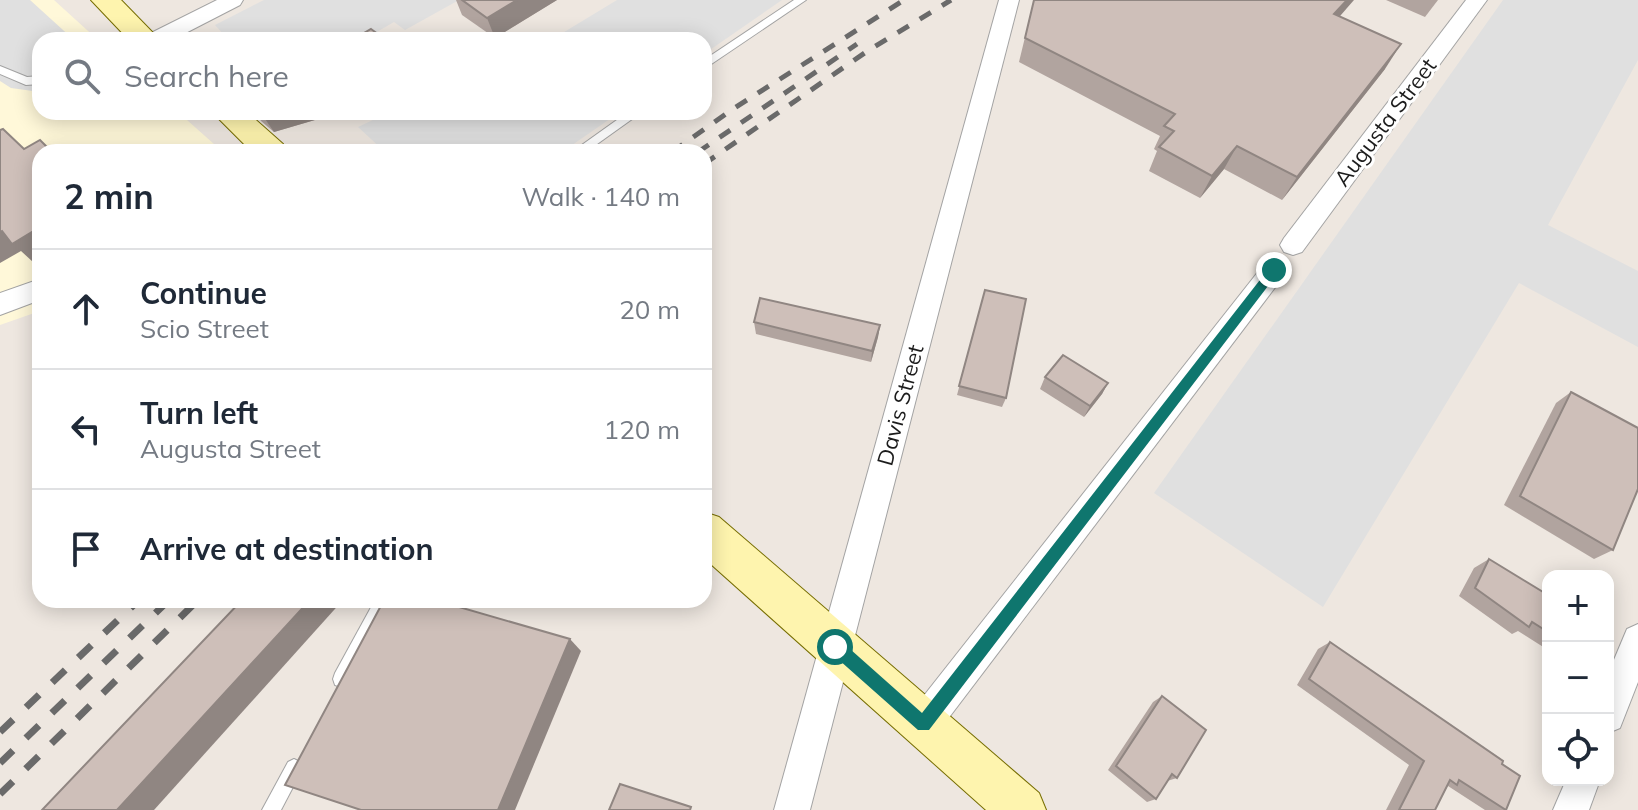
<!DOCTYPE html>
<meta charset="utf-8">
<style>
body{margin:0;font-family:Mulish,sans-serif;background:#f2f2f3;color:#1f2937}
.controls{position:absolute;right:24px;bottom:24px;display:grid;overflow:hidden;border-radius:16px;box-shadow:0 4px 20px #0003}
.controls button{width:72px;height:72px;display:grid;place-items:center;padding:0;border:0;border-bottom:2px solid #e0e1e3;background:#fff;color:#1f2937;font:40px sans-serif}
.stop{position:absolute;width:24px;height:24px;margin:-18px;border:6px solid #0f766e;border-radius:50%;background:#fff}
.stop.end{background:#0f766e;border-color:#fff;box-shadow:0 2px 8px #0008}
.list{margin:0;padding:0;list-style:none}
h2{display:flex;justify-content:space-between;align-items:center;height:104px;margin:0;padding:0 32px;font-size:34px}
h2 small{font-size:26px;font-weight:400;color:#747a83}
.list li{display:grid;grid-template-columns:52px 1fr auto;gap:24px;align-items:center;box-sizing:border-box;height:120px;padding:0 32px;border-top:2px solid #e0e1e3}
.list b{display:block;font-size:30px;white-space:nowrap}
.list p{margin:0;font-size:26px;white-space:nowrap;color:#747a83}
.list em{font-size:26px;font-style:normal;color:#747a83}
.icon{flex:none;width:44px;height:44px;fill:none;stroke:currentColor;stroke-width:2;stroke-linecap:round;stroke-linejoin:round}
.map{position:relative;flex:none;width:1638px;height:810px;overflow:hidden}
.search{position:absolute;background:#fff;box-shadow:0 4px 20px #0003;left:32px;top:32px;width:680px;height:88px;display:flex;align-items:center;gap:20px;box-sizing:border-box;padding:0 28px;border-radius:24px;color:#747a83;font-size:30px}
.panel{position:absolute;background:#fff;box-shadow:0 4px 20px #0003;left:32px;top:144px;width:680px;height:464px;border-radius:24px}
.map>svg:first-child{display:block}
.education{fill:#fff8d9}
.parking{fill:#e0e0e0}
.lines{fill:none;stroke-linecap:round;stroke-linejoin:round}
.lane-casing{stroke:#a3a3a3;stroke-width:2}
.street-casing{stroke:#a3a3a3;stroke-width:2}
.secondary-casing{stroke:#766d00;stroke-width:2}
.lane{fill:#fff;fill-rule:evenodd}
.street{fill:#fff;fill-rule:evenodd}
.secondary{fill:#fef4ae;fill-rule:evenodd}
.rail-far1{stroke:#6a6a6a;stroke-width:5;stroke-dasharray:13 13;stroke-linecap:butt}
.rail{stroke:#6a6a6a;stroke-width:7;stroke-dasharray:18 18;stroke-linecap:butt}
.wall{fill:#b1a49f}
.shaded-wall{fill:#908682}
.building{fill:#cebfb9;stroke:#908682;stroke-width:2}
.route{fill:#0f766e}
.labels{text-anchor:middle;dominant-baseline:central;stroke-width:6;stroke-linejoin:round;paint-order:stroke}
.street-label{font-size:22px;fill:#1c1c1c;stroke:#fff}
</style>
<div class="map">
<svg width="1638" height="810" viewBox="0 0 1638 810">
<rect width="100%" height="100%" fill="#eee7e0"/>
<path class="education" d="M0,0H54L98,40H40V112H178L223,152H40V311L0,325Z"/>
<g class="parking">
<path d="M0,0H30L74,40H40V92L11,88L0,81Z"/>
<path d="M264,0H459L405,30L394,22L363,40H216L224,35L215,25Z"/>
<path d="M617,0H782L704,54V40H551Z"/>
<path d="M1503,0H1638V60L1548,225L1638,271V347L1519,283L1323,607L1154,493Z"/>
<path d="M390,112H620L562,152H385L358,127Z"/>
</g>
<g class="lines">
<defs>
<g id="lane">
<path d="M794,0H806L704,69V60Z"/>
<path d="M0,66L27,77L40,76V84L26,85L0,74Z"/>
<path d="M628,112H642L586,152H572Z"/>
<path d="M375,600H392L347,685L341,687L335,685L333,679L335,673Z"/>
<path d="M294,759L300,762L303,768L281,810H262L288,762Z"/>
</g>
<g id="street">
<path d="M217,0H243L240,5L172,40H144L147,35Z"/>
<path d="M999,0H1019L810,810H774Z"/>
<path d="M1466,0H1487L1302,252L1293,255L1284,252L1280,245L1284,238Z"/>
<path d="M1274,260L1283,263L1287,270L1283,277L935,736L923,741L911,736L906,724L911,712L1265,263Z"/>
<path d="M40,279V300L0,315V293Z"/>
<path d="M1638,624V682L1620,728L1608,733V674L1627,629Z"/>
<path d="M1566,780H1600L1589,810H1553Z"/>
</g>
<g id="secondary">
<path d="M91,0H121L160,40H129Z"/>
<path d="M212,112H247L283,144L288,152H252Z"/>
<path d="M704,512L719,517L1039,793L1046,810H986L704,558Z"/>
</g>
</defs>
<use href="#lane" class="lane-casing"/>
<use href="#street" class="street-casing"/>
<use href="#secondary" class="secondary-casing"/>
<use href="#lane" class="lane"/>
<use href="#street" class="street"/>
<use href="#secondary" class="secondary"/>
<g class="rail-far1">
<path d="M672,152L733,109L904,0"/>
<path d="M698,152L857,44"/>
<path d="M704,164L866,52L951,0"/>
</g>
<g class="rail">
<path d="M0,732L139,600"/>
<path d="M0,763L169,600"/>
<path d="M0,794L198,600"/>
</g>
</g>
<g class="wall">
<path d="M456,0H557L495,38L462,15Z"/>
<path d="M1034,0L1339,17L1385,69L1282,200L1224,169L1200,198L1149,171L1157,151L1154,149L1160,136L1019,62Z"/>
<path d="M1386,0H1438L1425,17Z"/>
<path d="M255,112H342L274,132L261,121Z"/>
<path d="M985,290L1006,398L1002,407L957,395Z"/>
<path d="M754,322L880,325L878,337L871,362L756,334Z"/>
<path d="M1045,377L1108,383L1102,394L1084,417L1040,389Z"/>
<path d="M1571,392L1613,550L1594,559L1504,505L1556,403Z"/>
<path d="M1489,559L1548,595V650L1518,631L1512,634L1459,596L1474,568Z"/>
<path d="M1330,642L1502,764L1506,810H1485L1448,786L1446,787L1435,810H1386L1409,765L1297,685L1318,649Z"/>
<path d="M1162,696L1177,778L1167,781L1156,799L1147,802L1108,770L1153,702Z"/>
</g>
<g class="shaded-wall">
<path d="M517,0H557L495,38L487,18Z"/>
<path d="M1347,0H1354L1320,39L1334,14Z"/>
<path d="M1401,44L1385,69L1282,200L1297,177Z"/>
<path d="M262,112H342L274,132L261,113Z"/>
<path d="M1237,146L1224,169L1200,198L1212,176Z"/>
<path d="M40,227V258L33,262L21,251L0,263V232Z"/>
<path d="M880,325L878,337L871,362L872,351Z"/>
<path d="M1108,383L1102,394L1084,417L1090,406Z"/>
<path d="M310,600H343L154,810H117Z"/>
<path d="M570,639L581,651L515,810H498Z"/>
</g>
<g class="building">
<path d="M462,0H517L487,18Z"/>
<path d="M1034,0H1347L1334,14L1401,44L1297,177L1237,146L1212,176L1159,147L1174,131L1164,126L1175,114L1025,38Z"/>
<path d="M371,29L386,40H352Z"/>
<path d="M3,129L24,149L40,140L52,152H40V227L12,244L2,231L0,232V130Z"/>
<path d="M985,290L1026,299L1006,398L959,386Z"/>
<path d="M760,298L880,325L872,351L754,322Z"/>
<path d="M1063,355L1108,383L1090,406L1045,377Z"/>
<path d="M1571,392L1638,428V489L1613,550L1520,496Z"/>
<path d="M1489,559L1548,595V632L1532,622L1529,627L1475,588Z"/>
<path d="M242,600H310L117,810H42Z"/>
<path d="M384,600H435L570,639L498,810H361L285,785Z"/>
<path d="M1330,642L1503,761L1502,764L1520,776L1506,810L1459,780L1457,785L1450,780L1435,810H1399L1424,761L1309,679Z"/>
<path d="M1162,696L1206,730L1177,778L1172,774L1156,799L1116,766Z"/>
<path d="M620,784L691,807L690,810H609Z"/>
</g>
<path class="route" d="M1274,265L1280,270L1278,273L929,730H918L830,652V641H841L922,713L1270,267Z"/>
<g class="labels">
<g class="street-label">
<text transform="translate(1385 122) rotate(-53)">Augusta Street</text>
<text transform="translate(900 405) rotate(-75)">Davis Street</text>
</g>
</g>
</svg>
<div class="controls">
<button>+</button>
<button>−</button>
<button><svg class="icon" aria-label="locate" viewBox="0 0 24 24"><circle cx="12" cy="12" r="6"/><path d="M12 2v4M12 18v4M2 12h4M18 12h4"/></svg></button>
</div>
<div class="stop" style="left:835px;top:647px"></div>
<div class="stop end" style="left:1274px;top:270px"></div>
<div class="search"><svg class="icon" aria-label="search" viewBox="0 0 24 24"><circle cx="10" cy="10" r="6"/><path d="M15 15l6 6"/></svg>Search here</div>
<section class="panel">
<h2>2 min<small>Walk · 140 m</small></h2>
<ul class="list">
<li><svg class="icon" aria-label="ahead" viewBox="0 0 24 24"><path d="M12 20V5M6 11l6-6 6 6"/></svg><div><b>Continue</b><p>Scio Street</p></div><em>20 m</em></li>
<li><svg class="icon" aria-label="left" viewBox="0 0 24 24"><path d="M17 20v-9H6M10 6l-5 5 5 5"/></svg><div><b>Turn left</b><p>Augusta Street</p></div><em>120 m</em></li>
<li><svg class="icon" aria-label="arrive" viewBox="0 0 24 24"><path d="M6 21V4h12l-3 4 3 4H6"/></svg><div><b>Arrive at destination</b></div></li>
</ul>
</section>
</div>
